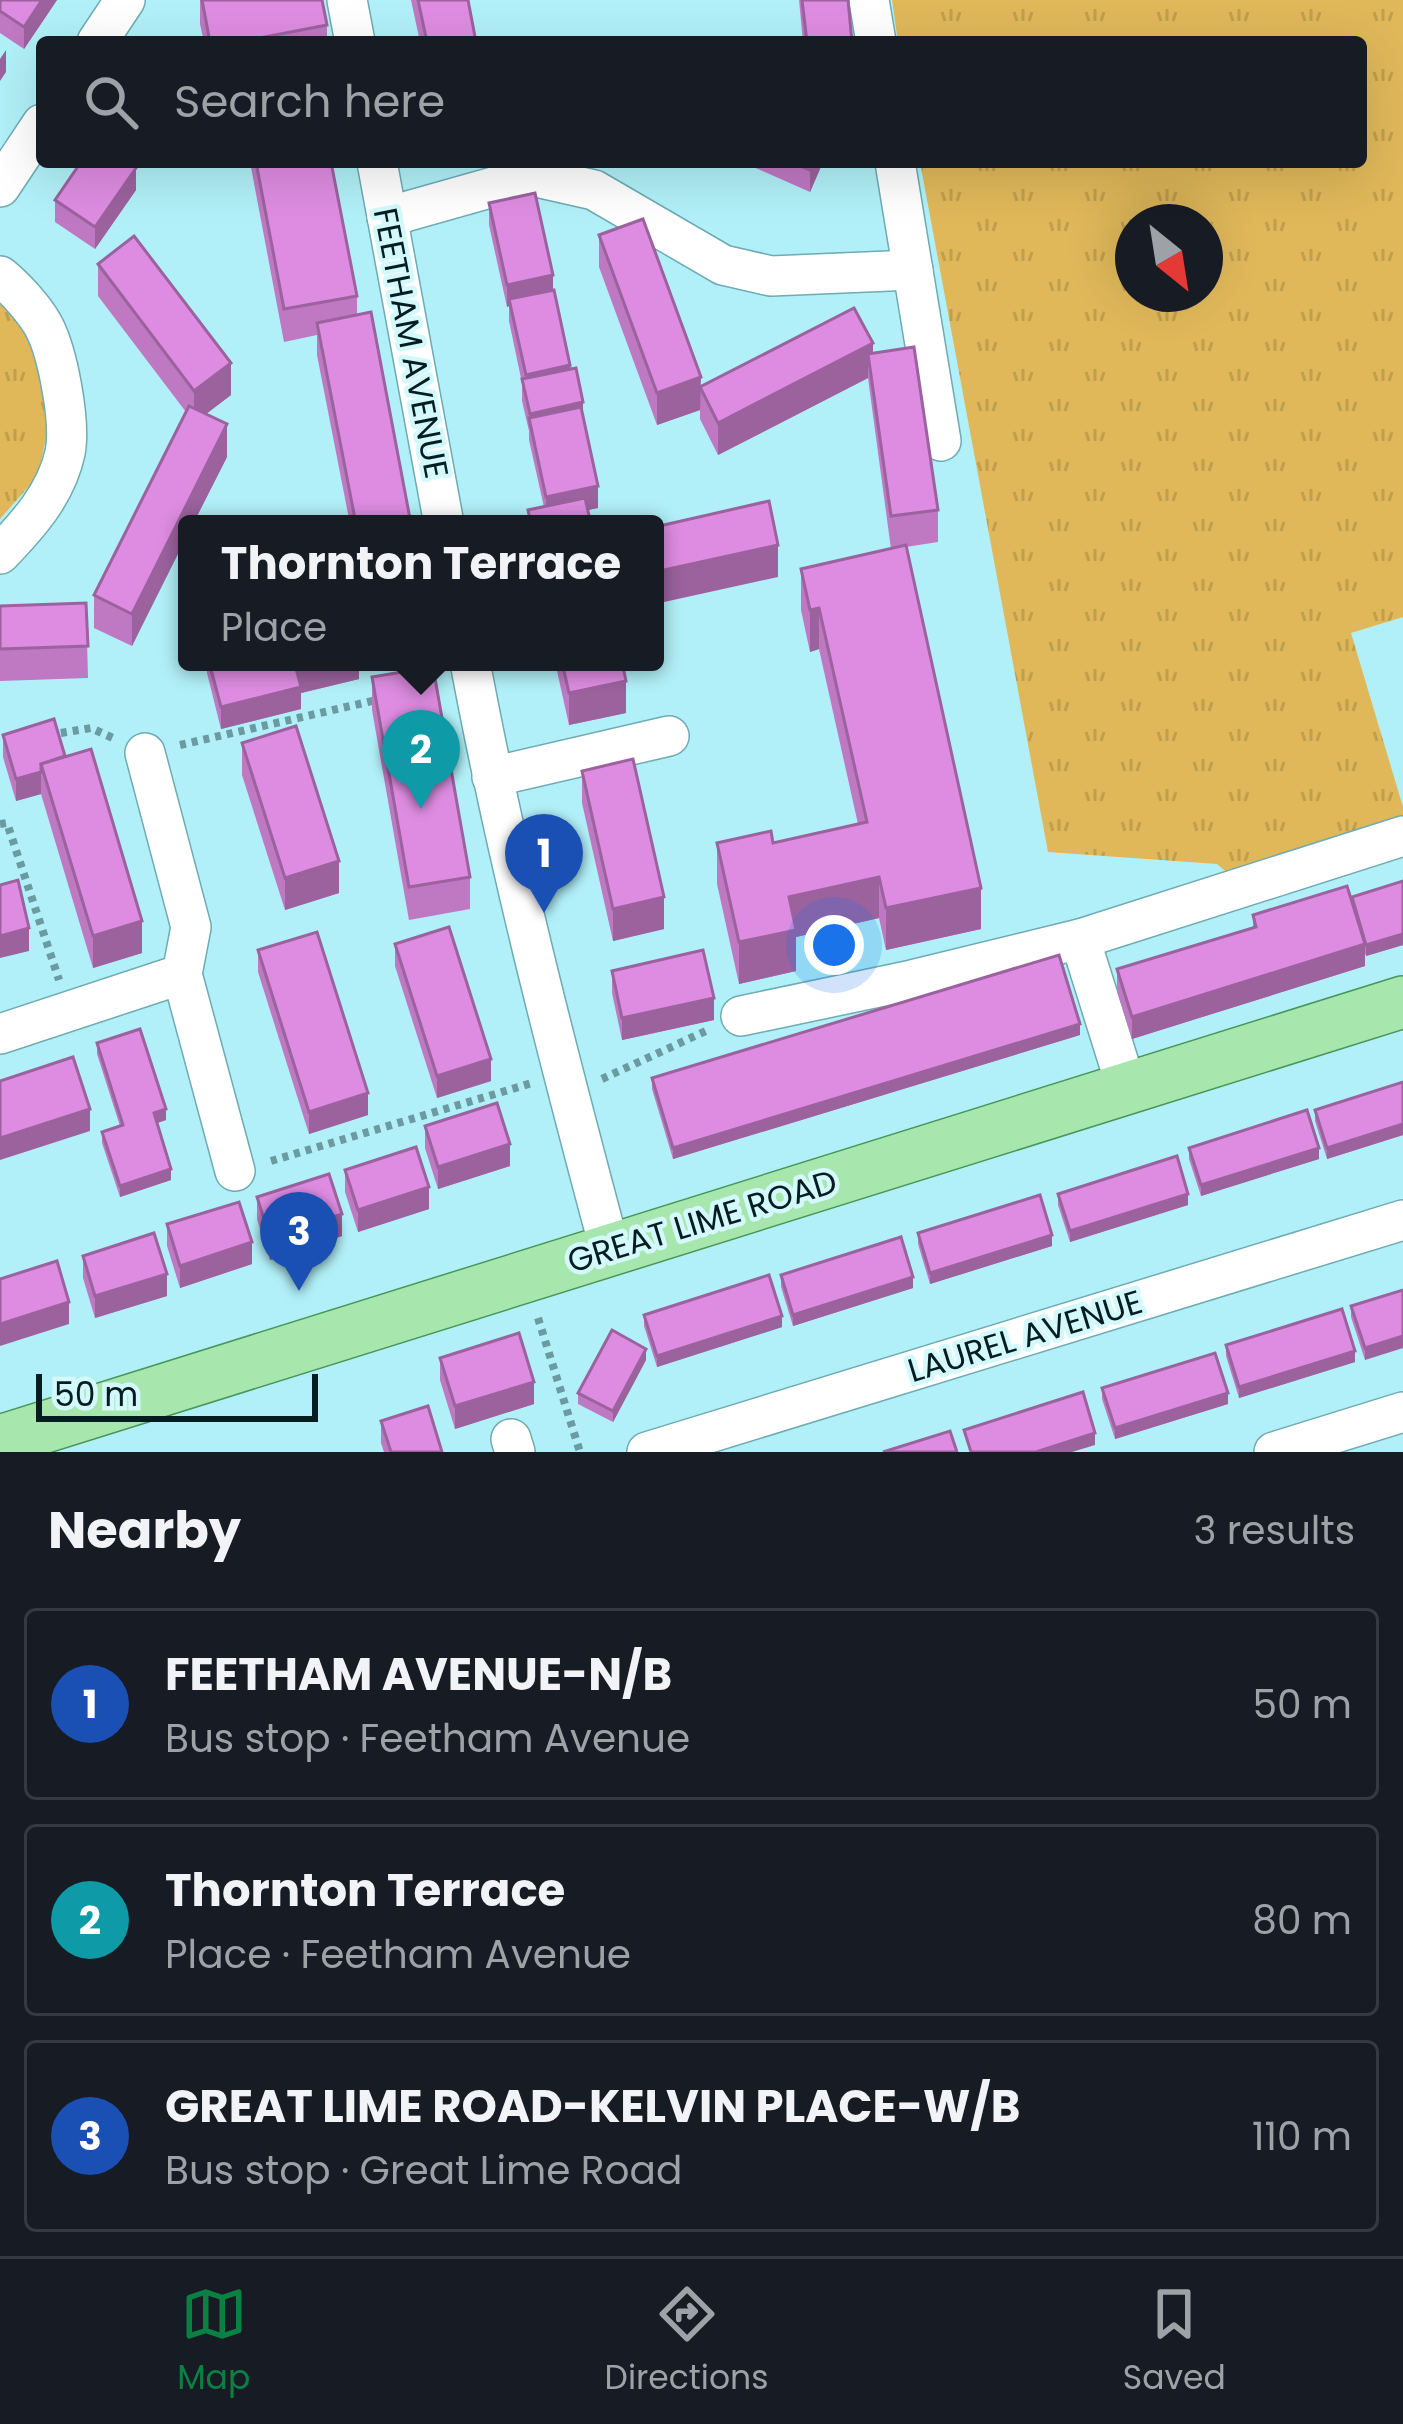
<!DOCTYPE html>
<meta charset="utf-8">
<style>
body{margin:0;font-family:Poppins,sans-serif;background:#242831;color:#f1f3f6}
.compass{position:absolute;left:1115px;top:204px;width:108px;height:108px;border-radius:50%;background:#171b24;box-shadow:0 12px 48px #0002;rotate:150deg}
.scale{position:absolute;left:36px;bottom:30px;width:282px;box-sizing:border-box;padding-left:12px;border:6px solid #041d20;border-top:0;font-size:33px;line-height:42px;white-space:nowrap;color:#041d20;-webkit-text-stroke:9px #d4f9fd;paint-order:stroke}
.you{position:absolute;left:834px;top:945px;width:42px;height:42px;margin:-30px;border:9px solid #fff;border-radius:50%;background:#1a73e8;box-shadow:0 0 0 18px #1a73e833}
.badge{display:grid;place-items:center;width:78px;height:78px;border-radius:50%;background:#0b8043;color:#fff;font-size:39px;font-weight:700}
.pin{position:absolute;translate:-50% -99px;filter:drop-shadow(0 3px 6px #0008)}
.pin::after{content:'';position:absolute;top:63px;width:42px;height:36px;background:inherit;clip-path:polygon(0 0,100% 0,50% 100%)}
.popup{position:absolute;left:178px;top:515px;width:486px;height:156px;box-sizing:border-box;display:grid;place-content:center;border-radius:12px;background:#171b24;filter:drop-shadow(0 3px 9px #0005);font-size:39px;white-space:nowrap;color:#9ea1a6}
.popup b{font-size:45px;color:#f1f3f6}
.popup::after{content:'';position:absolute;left:50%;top:100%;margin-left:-24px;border:24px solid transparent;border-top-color:#171b24}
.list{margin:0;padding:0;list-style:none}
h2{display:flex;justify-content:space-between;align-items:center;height:156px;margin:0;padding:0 48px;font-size:51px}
h2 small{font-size:39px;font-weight:400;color:#9ea1a6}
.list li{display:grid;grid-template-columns:78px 1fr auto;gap:36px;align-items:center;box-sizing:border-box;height:192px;margin:0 24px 24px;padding:0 24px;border:3px solid #363941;border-radius:12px}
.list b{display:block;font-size:45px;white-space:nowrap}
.list p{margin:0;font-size:39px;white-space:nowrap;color:#9ea1a6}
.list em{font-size:39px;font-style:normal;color:#9ea1a6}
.icon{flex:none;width:66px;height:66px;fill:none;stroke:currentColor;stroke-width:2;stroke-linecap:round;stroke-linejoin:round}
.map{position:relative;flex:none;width:1403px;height:1452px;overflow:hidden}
.search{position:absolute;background:#171b24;box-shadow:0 12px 48px #0002;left:36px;right:36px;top:36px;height:132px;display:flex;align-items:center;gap:30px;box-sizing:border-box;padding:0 42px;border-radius:12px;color:#9ea1a6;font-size:45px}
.sheet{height:804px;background:#171b24}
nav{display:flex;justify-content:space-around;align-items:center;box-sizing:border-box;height:168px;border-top:3px solid #363941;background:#171b24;font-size:33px;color:#9ea1a6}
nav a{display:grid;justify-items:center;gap:6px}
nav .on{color:#0b8043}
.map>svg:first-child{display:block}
.grass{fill:url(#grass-tufts);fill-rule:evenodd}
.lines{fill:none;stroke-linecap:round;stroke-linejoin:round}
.minor-casing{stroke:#6eabb3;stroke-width:42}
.major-casing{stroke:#489659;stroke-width:54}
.path{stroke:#6b9aa0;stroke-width:8;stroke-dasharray:6 6;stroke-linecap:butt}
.minor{stroke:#fff;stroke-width:39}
.major{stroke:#a7e7ae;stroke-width:51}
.wall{fill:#bf78c2}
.shaded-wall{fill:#9b629e}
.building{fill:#de8ce1;stroke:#9b629e;stroke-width:3}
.labels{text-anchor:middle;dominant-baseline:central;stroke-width:9;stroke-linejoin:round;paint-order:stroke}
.street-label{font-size:33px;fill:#041d20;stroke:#d4f9fd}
</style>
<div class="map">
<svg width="1403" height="1452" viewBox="0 0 1403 1452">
<defs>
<pattern id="grass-tufts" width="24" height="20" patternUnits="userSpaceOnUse" patternTransform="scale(3)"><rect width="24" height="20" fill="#e0b85a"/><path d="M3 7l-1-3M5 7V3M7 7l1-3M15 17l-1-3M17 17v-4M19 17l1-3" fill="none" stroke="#bf9e4e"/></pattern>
</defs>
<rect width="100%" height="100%" fill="#b1f0f8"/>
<g class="grass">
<path d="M892,0H1403V617L1351,633L1403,807V824L1230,875L1217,864L1048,852L920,162H1361V42H898ZM1133,222H1205V294H1133Z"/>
<path d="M0,302L29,330L54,400L38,476L0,519Z"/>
</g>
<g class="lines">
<defs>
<g id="minor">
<path d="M347,0L355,42"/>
<path d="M869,0L876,42"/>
<path d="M97,42L125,0"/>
<path d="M377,162L444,524"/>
<path d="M895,162L941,441"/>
<path d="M0,187L42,124"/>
<path d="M387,217L532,176L594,190L723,265L771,276L913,270"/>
<path d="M0,276C15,288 34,309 43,325C58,352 71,423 65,453C56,494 28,525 0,554"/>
<path d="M470,662C507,860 558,1056 610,1250"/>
<path d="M492,777L669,736"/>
<path d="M1080,939L1127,1089"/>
<path d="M182,974L235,1171"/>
<path d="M741,1016L912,980L1080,939L1403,836"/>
<path d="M0,1034L182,974L191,927L145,753"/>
<path d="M511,1439L515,1452"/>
<path d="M647,1452L1403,1220"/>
<path d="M1274,1452L1403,1412"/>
</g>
<path id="major" d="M0,1441L1403,1002"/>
</defs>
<use href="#minor" class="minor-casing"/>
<use href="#major" class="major-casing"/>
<g class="path">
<path d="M49,735L91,728L115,739"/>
<path d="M180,745L381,699"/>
<path d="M0,824L7,823L59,980"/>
<path d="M602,1079L708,1030"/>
<path d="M271,1161L532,1083"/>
<path d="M538,1318L580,1452"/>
</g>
<use href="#minor" class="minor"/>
<use href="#major" class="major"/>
</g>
<g class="wall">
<path d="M0,0H57L24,49L0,33Z"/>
<path d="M200,0H322L327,25V42H204L200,24Z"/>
<path d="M411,0H468L476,42H420Z"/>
<path d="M799,0H848L852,42H803Z"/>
<path d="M250,162H331L357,296V315L411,524H350L317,355V335L284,342Z"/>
<path d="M742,162H823L810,192Z"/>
<path d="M136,190L95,249L55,222V200Z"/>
<path d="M489,203L553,290L583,416L598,508L588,510L591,524H528V510L544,507L529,440V431L522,401V383L509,321V306L507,307L489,225Z"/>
<path d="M599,235L701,387L873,353L938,510V542L906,547L981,929L886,950L879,918L796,937V971L739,984L717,884V843H773L858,824L819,649L810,652L801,610V569L891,549L868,378L718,455L700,419V410L657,425L599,267Z"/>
<path d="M98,264L231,395L206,414L227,457L193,524H187L132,646L94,628V595L186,412L98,296Z"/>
<path d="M86,603L88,678L0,681V606Z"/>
<path d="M207,662H359V679L301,693V709L221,729L207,673Z"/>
<path d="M555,662H622L626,713L569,725Z"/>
<path d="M372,677L470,877V909L409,920L372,710Z"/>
<path d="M3,735L65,756L142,953L93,968L41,794L16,801L3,757Z"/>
<path d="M242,743L339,893L285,910L242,775Z"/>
<path d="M582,771L664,929L613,941L582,803Z"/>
<path d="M1403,881V945L1366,956L1365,953V966L1132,1039L1117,991V969L1253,928V915L1352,900Z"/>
<path d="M395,944L491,1081L437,1098L395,966Z"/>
<path d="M258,950L368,1115L309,1134L258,972Z"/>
<path d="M612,971L714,1020L622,1040L612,993Z"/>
<path d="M1080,1035L673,1159L652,1089V1078Z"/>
<path d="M97,1043L166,1120L157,1123L171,1180L120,1197L102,1143V1132L120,1126L97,1054Z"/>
<path d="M1403,1082V1135L1327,1159L1315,1121V1110Z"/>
<path d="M425,1126L510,1166L438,1189L425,1148Z"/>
<path d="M1189,1148L1319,1159L1201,1196L1189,1159Z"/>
<path d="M345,1170L429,1209L358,1232L345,1192Z"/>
<path d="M1058,1194L1188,1205L1070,1242L1058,1205Z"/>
<path d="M257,1197L342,1236L270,1260L257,1219Z"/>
<path d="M167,1224L252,1264L180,1288L167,1246Z"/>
<path d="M918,1233L1052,1246L930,1284L918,1244Z"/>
<path d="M83,1256L167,1296L95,1318L83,1278Z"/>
<path d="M781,1275L913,1288L793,1326L781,1287Z"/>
<path d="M1403,1290L1365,1360L1351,1317V1306Z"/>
<path d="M644,1315L782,1327L657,1367L644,1326Z"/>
<path d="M1226,1345L1355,1362L1239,1398L1226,1356Z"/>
<path d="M440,1358L534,1404L455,1429L440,1380Z"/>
<path d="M646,1360L613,1422L578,1404V1393Z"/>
<path d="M1102,1388L1228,1404L1115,1439L1102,1399Z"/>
<path d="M381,1421L442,1452H384L381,1443Z"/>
</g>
<g class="shaded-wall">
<path d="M42,0H57L24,49V27Z"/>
<path d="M6,50V72L0,81V59Z"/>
<path d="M813,162H823L810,192V170Z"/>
<path d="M136,168V190L95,249V227Z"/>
<path d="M553,275V297L509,299V306L507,307V285Z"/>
<path d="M873,343V376L868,354V378L718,455V423Z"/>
<path d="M231,363V395L194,423V391Z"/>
<path d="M570,365V387L526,397V375Z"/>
<path d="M701,377L700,410L657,425V393Z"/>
<path d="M583,402V424H530V414Z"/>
<path d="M227,424V457L193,524H187V536L132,646V614Z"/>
<path d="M598,486V508L546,519V497Z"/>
<path d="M778,545V577L655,604V572Z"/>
<path d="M819,608V649L810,652V610Z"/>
<path d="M338,662H359V679L301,693V709L221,729V707L297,672Z"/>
<path d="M626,681V713L569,725V693Z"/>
<path d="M41,772V794L16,801V779Z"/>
<path d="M339,861V893L285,910V878Z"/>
<path d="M879,877V918L796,937V971L739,984V942L789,897Z"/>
<path d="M981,888V929L886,950V908Z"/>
<path d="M664,897V929L613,941V909Z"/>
<path d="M142,921V953L93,968V936Z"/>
<path d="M29,928V951L0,958V936Z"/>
<path d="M1403,934V945L1366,956V945Z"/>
<path d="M1365,944V966L1132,1039V1017Z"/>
<path d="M714,998V1020L622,1040V1018Z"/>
<path d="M1080,1024V1035L673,1159V1148Z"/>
<path d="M491,1059V1081L437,1098V1076Z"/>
<path d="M368,1093V1115L309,1134V1112Z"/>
<path d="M90,1109V1131L0,1160V1138Z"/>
<path d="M166,1109V1120L154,1124V1113Z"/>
<path d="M1403,1124V1135L1327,1159V1148Z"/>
<path d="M510,1144V1166L438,1189V1167Z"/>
<path d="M1319,1148V1159L1201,1196V1185Z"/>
<path d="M171,1169V1180L120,1197V1186Z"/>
<path d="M429,1187V1209L358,1232V1210Z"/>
<path d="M1188,1194V1205L1070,1242V1231Z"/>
<path d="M342,1214V1236L270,1260V1238Z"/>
<path d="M1052,1235V1246L930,1284V1273Z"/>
<path d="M252,1242V1264L180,1288V1266Z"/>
<path d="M167,1274V1296L95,1318V1296Z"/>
<path d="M913,1277V1288L793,1326V1315Z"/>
<path d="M69,1302V1324L0,1346V1324Z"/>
<path d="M782,1316V1327L657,1367V1356Z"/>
<path d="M1403,1336V1348L1365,1360V1348Z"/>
<path d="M646,1349V1360L613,1422V1411Z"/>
<path d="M1355,1351V1362L1239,1398V1387Z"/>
<path d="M534,1382V1404L455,1429V1406Z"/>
<path d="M1228,1393V1404L1115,1439V1428Z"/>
<path d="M1095,1433V1445L1072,1452H1036Z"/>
</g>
<g class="building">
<path d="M0,0H42L24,27L0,11Z"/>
<path d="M202,0H322L327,25L238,42H210Z"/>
<path d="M418,0H468L476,42H427Z"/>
<path d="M802,0H848L852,42H807Z"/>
<path d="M81,162H126L136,168L95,227L55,200Z"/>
<path d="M256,162H331L357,296L284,309Z"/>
<path d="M791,162H813L810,170Z"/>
<path d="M535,193L553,275L507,285L489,203Z"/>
<path d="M643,219L701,377L657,393L599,235Z"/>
<path d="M134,236L231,363L194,391L98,264Z"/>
<path d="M554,290L570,365L526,375L509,299Z"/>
<path d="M854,308L873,343L718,423L700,387Z"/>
<path d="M371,312L411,524H356L317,323Z"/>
<path d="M914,347L938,510L891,516L868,354Z"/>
<path d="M576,368L583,402L530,414L522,379Z"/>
<path d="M189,406L227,424L132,614L94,595Z"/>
<path d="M581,407L598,486L546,497L529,418Z"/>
<path d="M585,498L591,524H531L528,510Z"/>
<path d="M769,501L778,545L655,572V527Z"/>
<path d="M906,545L981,888L886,908L879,877L789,897L796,930L739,942L717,843L771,831L773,843L867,822L819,608L810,610L801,569Z"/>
<path d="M86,603L88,646L0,649V606Z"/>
<path d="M209,662H338L297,672L301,687L221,707Z"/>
<path d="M562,662H622L626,681L569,693Z"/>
<path d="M433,667L470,877L409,887L372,677Z"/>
<path d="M54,719L65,756L41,764V772L16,779L3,735Z"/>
<path d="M296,726L339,861L285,878L242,743Z"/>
<path d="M91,749L142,921L93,936L41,764Z"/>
<path d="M633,759L664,897L613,909L582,771Z"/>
<path d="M18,880L29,928L0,936V885Z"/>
<path d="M1403,881V934L1366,945L1352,897Z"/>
<path d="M1347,886L1365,944L1132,1017L1117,969L1256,927L1253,915Z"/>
<path d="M449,927L491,1059L437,1076L395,944Z"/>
<path d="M317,932L368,1093L309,1112L258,950Z"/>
<path d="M703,950L714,998L622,1018L612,971Z"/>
<path d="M1059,955L1080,1024L673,1148L652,1078Z"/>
<path d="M140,1029L166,1109L154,1113L171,1169L120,1186L102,1132L123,1125L97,1043Z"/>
<path d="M73,1057L90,1109L0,1138V1081Z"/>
<path d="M1403,1082V1124L1327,1148L1315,1110Z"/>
<path d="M497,1103L510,1144L438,1167L425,1126Z"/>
<path d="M1307,1110L1319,1148L1201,1185L1189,1148Z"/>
<path d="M416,1147L429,1187L358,1210L345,1170Z"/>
<path d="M1177,1156L1188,1194L1070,1231L1058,1194Z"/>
<path d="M329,1174L342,1214L270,1238L257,1197Z"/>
<path d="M1040,1195L1052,1235L930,1273L918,1233Z"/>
<path d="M239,1202L252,1242L180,1266L167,1224Z"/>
<path d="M154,1233L167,1274L95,1296L83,1256Z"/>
<path d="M901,1237L913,1277L793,1315L781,1275Z"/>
<path d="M57,1261L69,1302L0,1324V1279Z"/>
<path d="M769,1275L782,1316L657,1356L644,1315Z"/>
<path d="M1403,1290V1336L1365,1348L1351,1306Z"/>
<path d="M1342,1309L1355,1351L1239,1387L1226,1345Z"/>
<path d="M612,1330L646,1349L613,1411L578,1393Z"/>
<path d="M519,1333L534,1382L455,1406L440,1358Z"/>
<path d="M1215,1353L1228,1393L1115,1428L1102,1388Z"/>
<path d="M1083,1392L1095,1433L1036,1452H971L964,1430Z"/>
<path d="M428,1406L442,1452H391L381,1421Z"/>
<path d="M950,1431L957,1452H883Z"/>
</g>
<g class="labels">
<g class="street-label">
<text transform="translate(411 343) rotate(79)">FEETHAM AVENUE</text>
<text transform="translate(702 1221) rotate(-17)">GREAT LIME ROAD</text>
<text transform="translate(1025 1336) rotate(-17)">LAUREL AVENUE</text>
</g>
</g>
</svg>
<svg class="compass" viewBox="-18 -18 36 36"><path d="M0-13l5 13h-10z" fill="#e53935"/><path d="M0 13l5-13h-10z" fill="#9ea1a6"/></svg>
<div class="scale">50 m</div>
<div class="you"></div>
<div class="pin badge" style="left:544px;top:913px;background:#1a4fb4">1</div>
<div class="pin badge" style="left:421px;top:809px;background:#0f9aa8">2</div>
<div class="popup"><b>Thornton Terrace</b>Place</div>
<div class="pin badge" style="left:299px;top:1291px;background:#1a4fb4">3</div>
<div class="search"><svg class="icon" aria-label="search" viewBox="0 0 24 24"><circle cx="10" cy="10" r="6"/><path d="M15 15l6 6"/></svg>Search here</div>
</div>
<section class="sheet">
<h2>Nearby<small>3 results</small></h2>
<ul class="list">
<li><span class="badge" style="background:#1a4fb4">1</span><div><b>FEETHAM AVENUE-N/B</b><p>Bus stop · Feetham Avenue</p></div><em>50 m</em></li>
<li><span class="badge" style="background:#0f9aa8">2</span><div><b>Thornton Terrace</b><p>Place · Feetham Avenue</p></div><em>80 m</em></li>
<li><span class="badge" style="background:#1a4fb4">3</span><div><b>GREAT LIME ROAD-KELVIN PLACE-W/B</b><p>Bus stop · Great Lime Road</p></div><em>110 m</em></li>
</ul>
</section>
<nav>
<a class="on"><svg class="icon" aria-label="map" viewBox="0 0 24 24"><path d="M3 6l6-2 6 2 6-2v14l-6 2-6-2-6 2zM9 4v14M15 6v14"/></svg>Map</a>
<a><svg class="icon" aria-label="directions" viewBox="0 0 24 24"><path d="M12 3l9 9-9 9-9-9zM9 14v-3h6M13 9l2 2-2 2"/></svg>Directions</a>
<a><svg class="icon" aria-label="saved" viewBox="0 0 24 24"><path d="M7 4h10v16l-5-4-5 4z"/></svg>Saved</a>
</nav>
